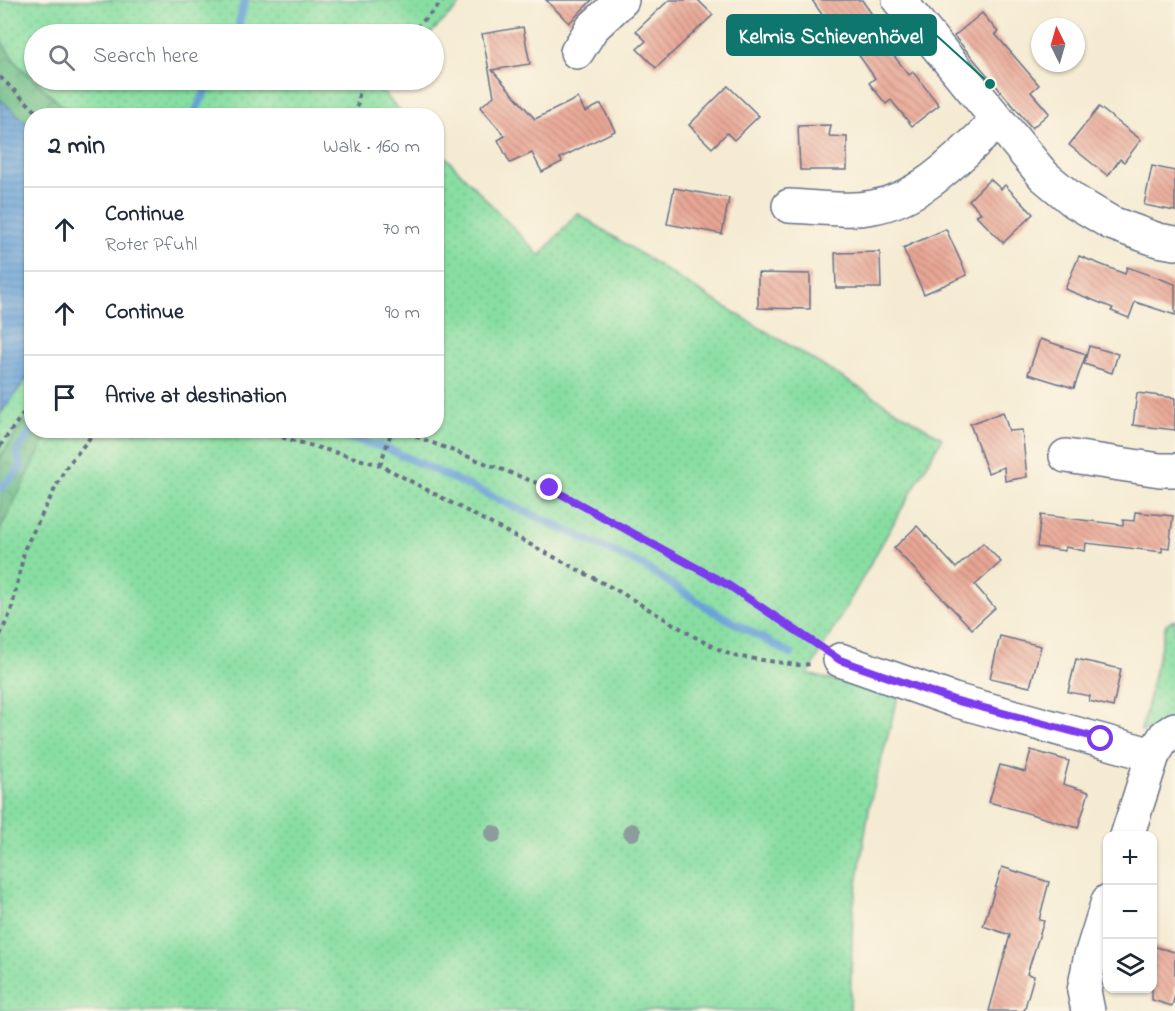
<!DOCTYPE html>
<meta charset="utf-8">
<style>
body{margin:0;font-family:"Indie Flower",sans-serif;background:#f6f6f7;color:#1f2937}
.controls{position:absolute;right:18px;bottom:18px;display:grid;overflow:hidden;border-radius:12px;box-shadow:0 2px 4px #0004}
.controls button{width:54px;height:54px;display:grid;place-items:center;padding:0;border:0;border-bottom:2px solid #e0e1e3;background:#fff;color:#1f2937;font:30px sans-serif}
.compass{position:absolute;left:1031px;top:18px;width:54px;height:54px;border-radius:50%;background:#fff;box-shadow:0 2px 4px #0004;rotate:355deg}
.stop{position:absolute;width:18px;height:18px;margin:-14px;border:4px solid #7c3aed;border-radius:50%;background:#fff}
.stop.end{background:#7c3aed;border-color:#fff;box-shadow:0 2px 6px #0008}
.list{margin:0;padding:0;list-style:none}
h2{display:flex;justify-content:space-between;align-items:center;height:78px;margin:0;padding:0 24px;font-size:26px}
h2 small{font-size:20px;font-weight:400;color:#747a83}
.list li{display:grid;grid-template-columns:39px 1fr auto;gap:18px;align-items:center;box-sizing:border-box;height:84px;padding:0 24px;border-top:2px solid #e0e1e3}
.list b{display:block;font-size:22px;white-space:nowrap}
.list p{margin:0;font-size:20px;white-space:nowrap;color:#747a83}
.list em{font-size:20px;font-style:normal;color:#747a83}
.icon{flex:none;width:33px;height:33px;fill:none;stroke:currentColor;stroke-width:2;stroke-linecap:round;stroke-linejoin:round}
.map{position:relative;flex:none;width:1175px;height:1011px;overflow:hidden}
.search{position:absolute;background:#fff;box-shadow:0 2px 4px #0004;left:24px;top:24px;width:420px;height:66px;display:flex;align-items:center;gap:15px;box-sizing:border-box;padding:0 21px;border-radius:33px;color:#747a83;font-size:22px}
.panel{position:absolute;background:#fff;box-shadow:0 2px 4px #0004;left:24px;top:108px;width:420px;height:330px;border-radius:24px}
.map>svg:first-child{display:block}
.grass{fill:url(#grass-dots);stroke:#528680;stroke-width:1.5}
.forest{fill:url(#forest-crowns);stroke:#447673;stroke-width:1.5}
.water{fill:url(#water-rules);stroke:#41689a;stroke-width:1.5}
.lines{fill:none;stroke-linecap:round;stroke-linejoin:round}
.stream{stroke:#67a1d6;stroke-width:8}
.building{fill:url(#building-back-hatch)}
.minor-casing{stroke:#677187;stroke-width:36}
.path{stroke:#677187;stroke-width:4;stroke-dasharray:4.5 4.5;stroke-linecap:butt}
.minor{stroke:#fff;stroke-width:33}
.tree{fill:#8c9c9c}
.route{stroke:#7c3aed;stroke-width:8}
.leader{fill:none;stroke:#0f766e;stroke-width:2}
.callout-dot{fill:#0f766e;stroke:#fcf5e5;stroke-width:2}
.callout{fill:#0f766e;stroke:#0f766e;stroke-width:2}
.callout-label{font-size:22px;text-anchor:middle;font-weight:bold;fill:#fff}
</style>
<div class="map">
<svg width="1175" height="1011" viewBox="0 0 1175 1011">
<defs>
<pattern id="grass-dots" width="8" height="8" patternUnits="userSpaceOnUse" patternTransform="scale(1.5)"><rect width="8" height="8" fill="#88dea2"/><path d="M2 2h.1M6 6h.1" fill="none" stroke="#75bf8e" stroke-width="1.8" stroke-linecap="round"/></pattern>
<pattern id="forest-crowns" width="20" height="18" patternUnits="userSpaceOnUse" patternTransform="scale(1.5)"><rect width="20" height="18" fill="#6ebd88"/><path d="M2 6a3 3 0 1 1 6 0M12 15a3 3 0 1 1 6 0" fill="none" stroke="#5a9a72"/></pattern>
<pattern id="water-rules" width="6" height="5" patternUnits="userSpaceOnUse" patternTransform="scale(1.5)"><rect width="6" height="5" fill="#67a1d6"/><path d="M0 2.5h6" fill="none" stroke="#5484b1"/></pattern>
<pattern id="building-back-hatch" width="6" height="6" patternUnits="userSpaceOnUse" patternTransform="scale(1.5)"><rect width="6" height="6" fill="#e9a694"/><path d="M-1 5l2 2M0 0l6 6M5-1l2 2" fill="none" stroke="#bc887c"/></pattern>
</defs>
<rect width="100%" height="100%" fill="#fcf5e5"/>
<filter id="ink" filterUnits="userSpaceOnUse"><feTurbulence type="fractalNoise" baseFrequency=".0167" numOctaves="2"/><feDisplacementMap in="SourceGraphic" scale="12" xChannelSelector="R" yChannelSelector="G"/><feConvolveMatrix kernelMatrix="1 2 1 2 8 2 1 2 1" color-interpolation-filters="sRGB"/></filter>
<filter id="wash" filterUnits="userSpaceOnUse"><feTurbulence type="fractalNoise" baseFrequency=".008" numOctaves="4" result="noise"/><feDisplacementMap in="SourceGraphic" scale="24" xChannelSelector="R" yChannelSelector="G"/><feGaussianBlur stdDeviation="1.35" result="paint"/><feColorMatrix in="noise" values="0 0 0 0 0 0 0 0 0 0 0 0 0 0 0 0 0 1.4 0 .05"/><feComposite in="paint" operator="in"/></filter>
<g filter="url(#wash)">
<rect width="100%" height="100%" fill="#f5ebd3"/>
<g class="grass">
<path d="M0,0H465L430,34H34V80H385L378,87L405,116L72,115L17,64L0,40Z"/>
<path d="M437,148L540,256L577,213L681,280L942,438L808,674L898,697L870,803L853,909L850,1011H0V530L45,436L50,431L436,430Z"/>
<path d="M31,373V410L0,458V414Z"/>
<path d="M1175,620V714L1155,730L1141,731L1166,624Z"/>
</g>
<g class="forest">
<path d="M0,40L17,64L72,115L32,116L31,127L0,99Z"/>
<path d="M31,410L32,430L50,431L0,530V458Z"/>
</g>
<path class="water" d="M0,99L31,127V373L0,414Z"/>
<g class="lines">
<g class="stream">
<path d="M239,23L245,0"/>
<path d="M193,116L211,80"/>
<path d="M318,430L386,448L642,565L708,608L791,654"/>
<path d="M0,489L21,468L17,451L32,430"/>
</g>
</g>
<g id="blocks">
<g class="building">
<path d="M546,0H592L569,23Z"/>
<path d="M669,0H698L713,15L656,68L637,49L646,41L636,31Z"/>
<path d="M812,0H862L885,33L879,37L909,75L913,72L939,105L912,126L891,100L886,104L869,83L875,78L844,34L838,38Z"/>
<path d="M982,13L998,32L995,34L1039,85L1031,92L1049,113L1032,128L954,36Z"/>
<path d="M523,27L530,64L492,70L535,119L578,98L585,112L601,104L615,131L560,158L562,162L542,172L532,153L510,163L498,140L505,136L480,107L494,96L482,34Z"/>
<path d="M728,86L759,116L734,140L727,133L712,148L689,125Z"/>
<path d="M1099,107L1141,140L1124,162L1120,159L1108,176L1069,145Z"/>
<path d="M831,125L829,136L847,137V170H800L798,126Z"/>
<path d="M1152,166L1175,171V211L1144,205Z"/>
<path d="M990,179L1001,189L1005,185L1033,214L1003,243L976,215L981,213L969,200Z"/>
<path d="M674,188L729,198L722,234L667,224Z"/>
<path d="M946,229L967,275L924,294L903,248Z"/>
<path d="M880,252L881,288H836L835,253Z"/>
<path d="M1079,256L1125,274L1127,267L1175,284V315L1135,302L1129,318L1111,311L1113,308L1065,289Z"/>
<path d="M758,273L810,274V309L758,308Z"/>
<path d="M1040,339L1086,354L1074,388L1028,374Z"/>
<path d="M1089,346L1118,354L1112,373L1084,364Z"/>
<path d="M1137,393L1175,398V430L1133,425Z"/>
<path d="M1003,412L1009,431L1022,430L1027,477L1005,481L1004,467L988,473L970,424Z"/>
<path d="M1135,512L1173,516L1169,548L1162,547V552L1086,543L1085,551L1065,547V551L1037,547L1041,515L1123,525V520L1134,521Z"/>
<path d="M917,526L956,568L983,543L1001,562L975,585L995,608L972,629L894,548Z"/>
<path d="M1000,636L1041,646L1030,687L990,678Z"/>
<path d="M1076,659L1121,669L1113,707L1089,701L1090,696L1068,692Z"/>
<path d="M1031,750L1069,761L1063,784L1089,792L1078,828L989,802L1000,765L1025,772Z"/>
<path d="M1002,867L1049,882L1039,920L1044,921L1027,974L1034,976L1024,1011H989L1010,935L983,926Z"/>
<path d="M1152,946L1175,952V995L1172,1006L1152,1000Z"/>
</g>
</g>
</g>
<g filter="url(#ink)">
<use href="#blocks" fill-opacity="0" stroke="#677187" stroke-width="1.5"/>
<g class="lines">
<defs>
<g id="minor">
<path d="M899,0L1044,176L1074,201L1111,223L1158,240L1175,243"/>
<path d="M577,52L592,28L622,0"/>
<path d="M789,206C815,207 848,212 873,207C924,198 961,154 998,121"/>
<path d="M1066,456L1160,470H1175"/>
<path d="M840,660L954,700L1153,755L1165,736L1175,729"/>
<path d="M1127,836L1153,755"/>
<path d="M1088,1011L1084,991L1090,959L1108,901"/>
</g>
</defs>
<use href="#minor" class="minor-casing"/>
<g class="path">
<path d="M410,34L444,0"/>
<path d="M0,77L41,116"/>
<path d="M358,116C356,105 359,88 366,80"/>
<path d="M256,430L380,465L620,592L700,640L733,656L798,665L813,664"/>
<path d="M399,430L550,488L728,585L819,646"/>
<path d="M0,446L32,401"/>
<path d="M380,465L392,430"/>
<path d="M0,635L11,612L25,548L65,469L96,430"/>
</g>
<use href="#minor" class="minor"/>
</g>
<g class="tree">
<circle cx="632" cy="832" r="9"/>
<circle cx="493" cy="834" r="9"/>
</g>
</g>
<g class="lines" filter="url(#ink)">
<path class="route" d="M550,488L728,585L840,660L954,700L1101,739"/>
</g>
<path class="leader" d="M990 84L936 35"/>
<circle class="callout-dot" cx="990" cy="84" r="6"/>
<rect class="callout" x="727" y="15" width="209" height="40" rx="6"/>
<g class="callout-label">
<text x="831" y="43">Kelmis Schievenhövel</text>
</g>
</svg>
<div class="controls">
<button>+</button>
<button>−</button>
<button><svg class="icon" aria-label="layers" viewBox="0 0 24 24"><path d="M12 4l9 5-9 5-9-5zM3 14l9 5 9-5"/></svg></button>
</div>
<svg class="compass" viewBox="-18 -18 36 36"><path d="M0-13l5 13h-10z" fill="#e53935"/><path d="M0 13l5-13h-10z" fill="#747a83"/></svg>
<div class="stop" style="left:1101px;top:739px"></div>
<div class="stop end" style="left:550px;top:488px"></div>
<div class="search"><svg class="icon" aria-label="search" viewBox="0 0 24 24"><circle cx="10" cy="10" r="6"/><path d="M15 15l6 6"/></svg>Search here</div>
<section class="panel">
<h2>2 min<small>Walk · 160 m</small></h2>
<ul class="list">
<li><svg class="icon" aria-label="ahead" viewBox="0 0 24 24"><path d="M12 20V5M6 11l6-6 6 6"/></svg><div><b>Continue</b><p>Roter Pfuhl</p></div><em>70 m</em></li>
<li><svg class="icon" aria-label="ahead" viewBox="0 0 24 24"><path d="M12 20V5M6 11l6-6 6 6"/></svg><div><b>Continue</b></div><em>90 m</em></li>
<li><svg class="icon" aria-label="arrive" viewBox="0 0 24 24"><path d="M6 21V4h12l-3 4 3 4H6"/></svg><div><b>Arrive at destination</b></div></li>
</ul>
</section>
</div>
